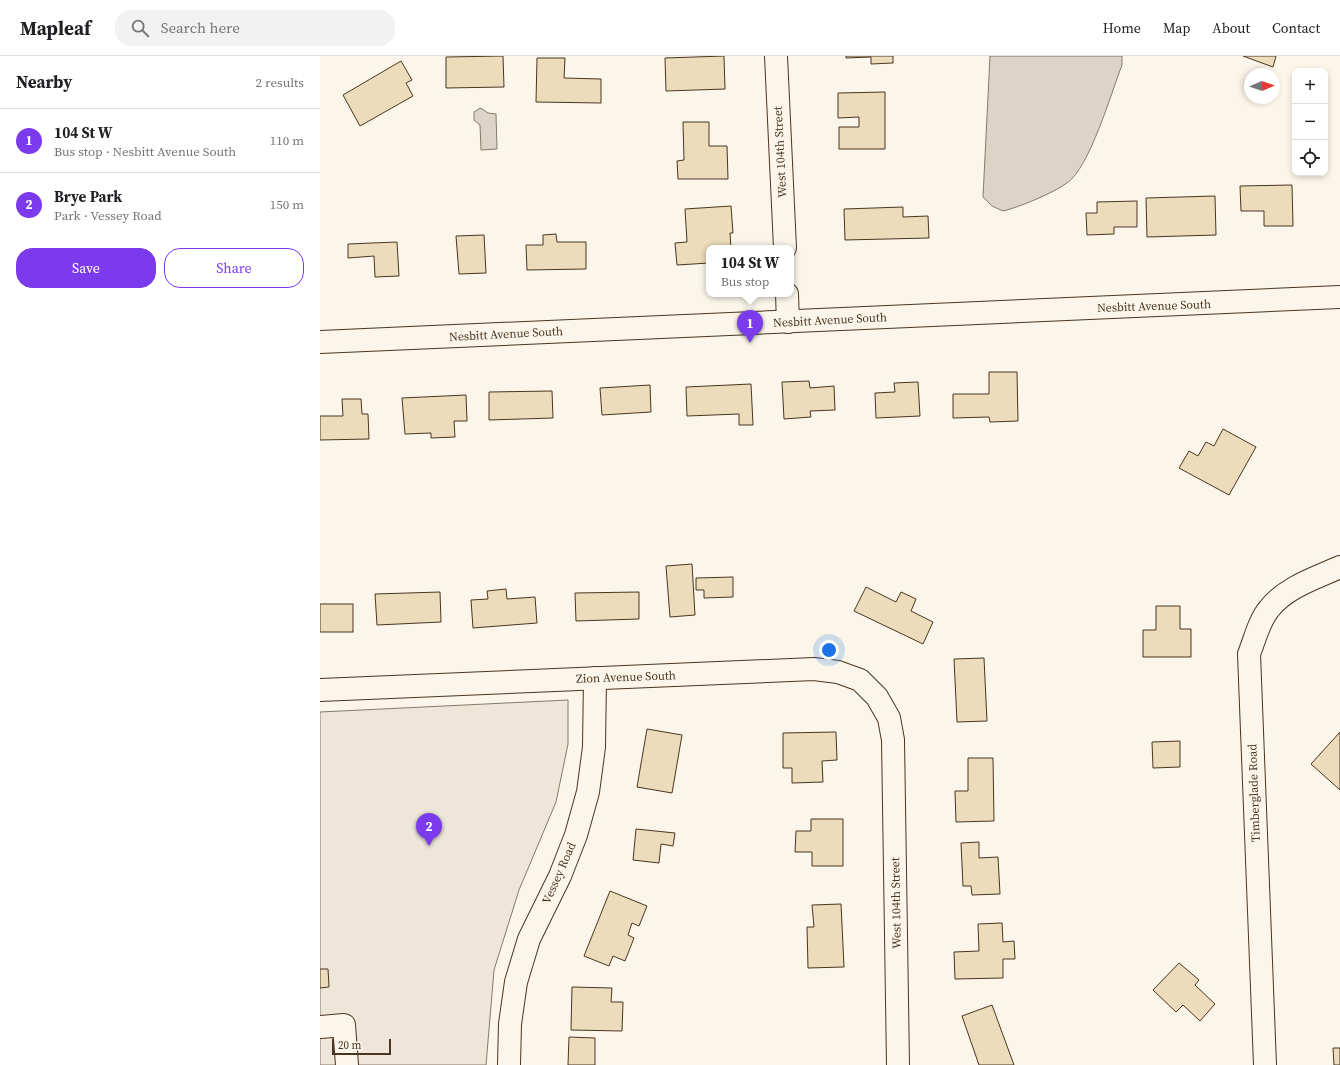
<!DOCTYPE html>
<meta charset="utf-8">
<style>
body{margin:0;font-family:"Source Serif 4",serif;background:#f2f2f2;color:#202124}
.controls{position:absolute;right:12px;top:12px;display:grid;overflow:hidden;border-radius:8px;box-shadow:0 2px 6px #0003}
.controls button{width:36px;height:36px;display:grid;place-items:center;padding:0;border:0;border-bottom:1px solid #e0e0e0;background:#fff;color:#202124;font:20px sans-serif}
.compass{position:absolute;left:924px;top:12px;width:36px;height:36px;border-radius:50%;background:#fff;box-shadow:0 2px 6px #0003;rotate:88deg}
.scale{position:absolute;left:12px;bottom:10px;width:59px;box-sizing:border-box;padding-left:4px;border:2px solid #4a3520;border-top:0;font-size:11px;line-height:14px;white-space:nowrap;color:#4a3520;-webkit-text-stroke:3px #fbf6e9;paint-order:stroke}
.you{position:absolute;left:509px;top:594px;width:14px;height:14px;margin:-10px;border:3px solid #fff;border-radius:50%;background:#1a73e8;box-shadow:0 0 0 6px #1a73e833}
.badge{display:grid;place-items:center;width:26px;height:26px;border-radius:50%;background:#7c3aed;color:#fff;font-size:13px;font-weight:700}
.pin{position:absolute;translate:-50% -33px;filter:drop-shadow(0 1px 2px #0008)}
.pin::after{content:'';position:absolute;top:21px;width:14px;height:12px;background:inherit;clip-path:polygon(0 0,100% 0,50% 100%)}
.popup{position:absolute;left:386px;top:189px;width:88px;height:52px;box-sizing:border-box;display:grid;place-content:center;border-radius:8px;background:#fff;filter:drop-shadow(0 1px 3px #0005);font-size:13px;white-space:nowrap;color:#757577}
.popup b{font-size:15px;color:#202124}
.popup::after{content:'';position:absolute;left:50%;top:100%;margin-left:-8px;border:8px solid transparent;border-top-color:#fff}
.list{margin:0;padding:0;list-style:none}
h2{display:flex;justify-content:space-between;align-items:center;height:52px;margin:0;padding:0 16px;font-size:17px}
h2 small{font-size:13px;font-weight:400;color:#757577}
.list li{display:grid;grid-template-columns:26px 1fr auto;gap:12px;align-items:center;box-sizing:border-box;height:64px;padding:0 16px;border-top:1px solid #e0e0e0}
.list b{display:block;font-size:15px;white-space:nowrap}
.list p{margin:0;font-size:13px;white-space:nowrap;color:#757577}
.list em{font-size:13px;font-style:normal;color:#757577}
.actions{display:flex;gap:8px;padding:12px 16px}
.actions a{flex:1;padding:9px 0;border:1px solid #7c3aed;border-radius:16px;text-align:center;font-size:14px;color:#7c3aed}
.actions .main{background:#7c3aed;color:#fff}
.icon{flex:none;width:22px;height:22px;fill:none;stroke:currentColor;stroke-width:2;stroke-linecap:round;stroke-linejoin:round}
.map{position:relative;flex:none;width:1020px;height:1009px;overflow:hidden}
header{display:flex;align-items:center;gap:24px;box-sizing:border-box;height:56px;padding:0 20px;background:#fff;border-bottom:1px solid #e0e0e0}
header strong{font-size:19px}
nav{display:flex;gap:22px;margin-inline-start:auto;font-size:14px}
.search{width:280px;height:36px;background:#f2f2f2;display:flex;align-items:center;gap:10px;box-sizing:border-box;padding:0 14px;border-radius:16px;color:#757577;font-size:15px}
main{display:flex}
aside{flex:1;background:#fff}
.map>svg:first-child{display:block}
.green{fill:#ede6d9;stroke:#887966}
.water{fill:#dcd4c6;stroke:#887966}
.building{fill:#ecdcbc;stroke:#4a3520}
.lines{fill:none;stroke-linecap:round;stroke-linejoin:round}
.minor-casing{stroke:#4a3520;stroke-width:24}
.minor{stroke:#fbf6e9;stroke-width:22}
.labels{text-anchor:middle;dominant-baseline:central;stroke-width:3;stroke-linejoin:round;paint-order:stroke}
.street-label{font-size:12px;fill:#4a3520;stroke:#fbf6e9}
</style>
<header>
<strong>Mapleaf</strong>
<div class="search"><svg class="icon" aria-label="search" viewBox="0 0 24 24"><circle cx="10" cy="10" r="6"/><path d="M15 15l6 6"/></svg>Search here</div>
<nav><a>Home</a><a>Map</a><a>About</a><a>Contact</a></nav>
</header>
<main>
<aside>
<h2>Nearby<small>2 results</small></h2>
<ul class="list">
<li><span class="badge">1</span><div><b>104 St W</b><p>Bus stop · Nesbitt Avenue South</p></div><em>110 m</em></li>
<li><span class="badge">2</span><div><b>Brye Park</b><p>Park · Vessey Road</p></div><em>150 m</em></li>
</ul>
<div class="actions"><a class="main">Save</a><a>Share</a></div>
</aside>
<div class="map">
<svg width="1020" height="1009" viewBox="0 0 1020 1009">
<rect width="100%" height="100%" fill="#fbf6e9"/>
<path class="green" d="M248,644V688L236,746L199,834L174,914L166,1009H0V656Z"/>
<g class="water">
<path d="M670,0H802V9C791,37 770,111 747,127C733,137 700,151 683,155L672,150L663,141Z"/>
<path d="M160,52L164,54L168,57L176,58L177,93L161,94L160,69L154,64V56Z"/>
</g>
<g class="building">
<path d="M183,0L184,31L126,32V1Z"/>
<path d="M404,0L405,33L346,35L345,2Z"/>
<path d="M526,0H573V7L551,8V1L526,2Z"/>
<path d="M923,0H956L953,11Z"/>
<path d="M217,2H245L244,22L281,23V47L216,46Z"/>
<path d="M81,5L92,24L86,27L93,40L40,70L23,39Z"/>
<path d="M565,36V93H519V71H539V61L518,62V37Z"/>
<path d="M363,66H389V90H407L408,123H358L357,105L364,104Z"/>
<path d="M972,129L973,170H944V155H921L920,130Z"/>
<path d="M895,140L896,179L827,181L826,142Z"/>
<path d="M817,145V171H794V178L767,179L766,157H777V146Z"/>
<path d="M411,150L413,177H410L411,192H389V207L357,209L355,187L367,186L365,153Z"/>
<path d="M583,151V161L608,160L609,182L525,184L524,153Z"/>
<path d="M236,178L237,186H266V213L207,214L206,189H223V179Z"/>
<path d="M164,179L166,217L139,218L136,180Z"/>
<path d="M77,186L79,220L55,221L54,200L28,202V188Z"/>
<path d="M669,316H697L698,365L670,366L669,361L633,362V338H669Z"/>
<path d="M489,325L490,332L514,330L515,354L490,355L491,361L464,363L462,326Z"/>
<path d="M598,326L600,360L556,362L555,337L575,336L574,327Z"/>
<path d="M431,328L433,369H419V358L367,360L366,331Z"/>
<path d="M330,329L331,356L282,359L280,332Z"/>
<path d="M232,335L233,362L169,364V336Z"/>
<path d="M146,339L147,365H134L135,381L111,382V377L85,378L82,342Z"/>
<path d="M22,343H41L42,358H48L49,383L0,384V360H23Z"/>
<path d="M903,373L936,391L909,439L859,412L869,395L878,400L886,386L894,390Z"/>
<path d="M372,508L375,559L350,561L346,510Z"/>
<path d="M413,521V541L384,542V534H376V522Z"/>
<path d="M546,531L576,546L581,536L596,543L591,555L613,566L603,588L534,555Z"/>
<path d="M186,533L187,543L215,541L217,567L153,572L151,544L168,543L167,535Z"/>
<path d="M120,536L121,566L57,569L55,538Z"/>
<path d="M319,536V563L256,565L255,537Z"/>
<rect x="0" y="548" width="33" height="28"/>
<path d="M836,550H860V573H871V601H823V574H836Z"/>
<path d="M664,602L667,665L637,666L634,603Z"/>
<path d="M327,673L362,679L352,737L317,731Z"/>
<path d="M516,676L517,704L502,705L503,726L472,727V712H463V677Z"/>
<path d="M1020,676V734L991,708Z"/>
<path d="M860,685V711L833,712L832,686Z"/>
<path d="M648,702H673L674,765L636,766L635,735H648Z"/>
<path d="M491,763H523V810H492V796H475L476,775H491Z"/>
<path d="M316,773L355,777L353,790L341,788L339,807L313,804Z"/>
<path d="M659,786V802L678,801L680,838L652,839L651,830H643L641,787Z"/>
<path d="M290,835L327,850L319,870L312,867L308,879L314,882L305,905L293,900L289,910L264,900Z"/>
<path d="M521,848L524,911L488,912L487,871H494L492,849Z"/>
<path d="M682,867L683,886L694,885L695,903H683V922L635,923L634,896L659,895L658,868Z"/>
<path d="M859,907L879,924L875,929L895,948L880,965L863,949L856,956L833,934Z"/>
<path d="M0,913H8L9,931L0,932Z"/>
<path d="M252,931L292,932L291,946H303L302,975L251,974Z"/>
<path d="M672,949L694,1009H659L642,960Z"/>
<path d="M249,981L275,982V1009H248Z"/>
<path d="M1013,992H1020V1009H1014Z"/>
</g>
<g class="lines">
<defs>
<g id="minor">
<path d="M456,0L465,192"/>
<path d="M467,238L468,266"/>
<path d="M0,286L1020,241"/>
<path d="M0,634L494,613L518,616L540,624L557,641L569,662L573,684L578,1009"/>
<path d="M0,971L24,969L27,1009"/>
<path d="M189,1009L190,968L196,926L209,883L240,820L256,779L268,736L274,691L275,622"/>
<path d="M945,1009L929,598C935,583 939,565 949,553C966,531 996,522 1020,511"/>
</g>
</defs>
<use href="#minor" class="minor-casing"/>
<use href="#minor" class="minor"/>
</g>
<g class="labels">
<g class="street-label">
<text transform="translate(460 96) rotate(-93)">West 104th Street</text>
<text transform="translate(834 250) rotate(-2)">Nesbitt Avenue South</text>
<text transform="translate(510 264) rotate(-3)">Nesbitt Avenue South</text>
<text transform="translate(186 278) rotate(-3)">Nesbitt Avenue South</text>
<text transform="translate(306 621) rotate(-2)">Zion Avenue South</text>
<text transform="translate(934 737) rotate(-92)">Timberglade Road</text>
<text transform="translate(239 817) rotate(-66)">Vessey Road</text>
<text transform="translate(576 847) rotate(-91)">West 104th Street</text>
</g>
</g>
</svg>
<div class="controls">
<button>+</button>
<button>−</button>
<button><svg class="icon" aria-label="locate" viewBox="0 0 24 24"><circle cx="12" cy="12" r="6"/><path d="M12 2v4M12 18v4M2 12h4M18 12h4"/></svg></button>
</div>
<svg class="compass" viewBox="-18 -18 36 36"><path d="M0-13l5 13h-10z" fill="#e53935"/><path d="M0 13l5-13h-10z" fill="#757577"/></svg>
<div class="scale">20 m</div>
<div class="you"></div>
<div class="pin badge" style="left:430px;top:287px">1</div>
<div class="popup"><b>104 St W</b>Bus stop</div>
<div class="pin badge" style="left:109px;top:790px">2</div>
</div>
</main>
